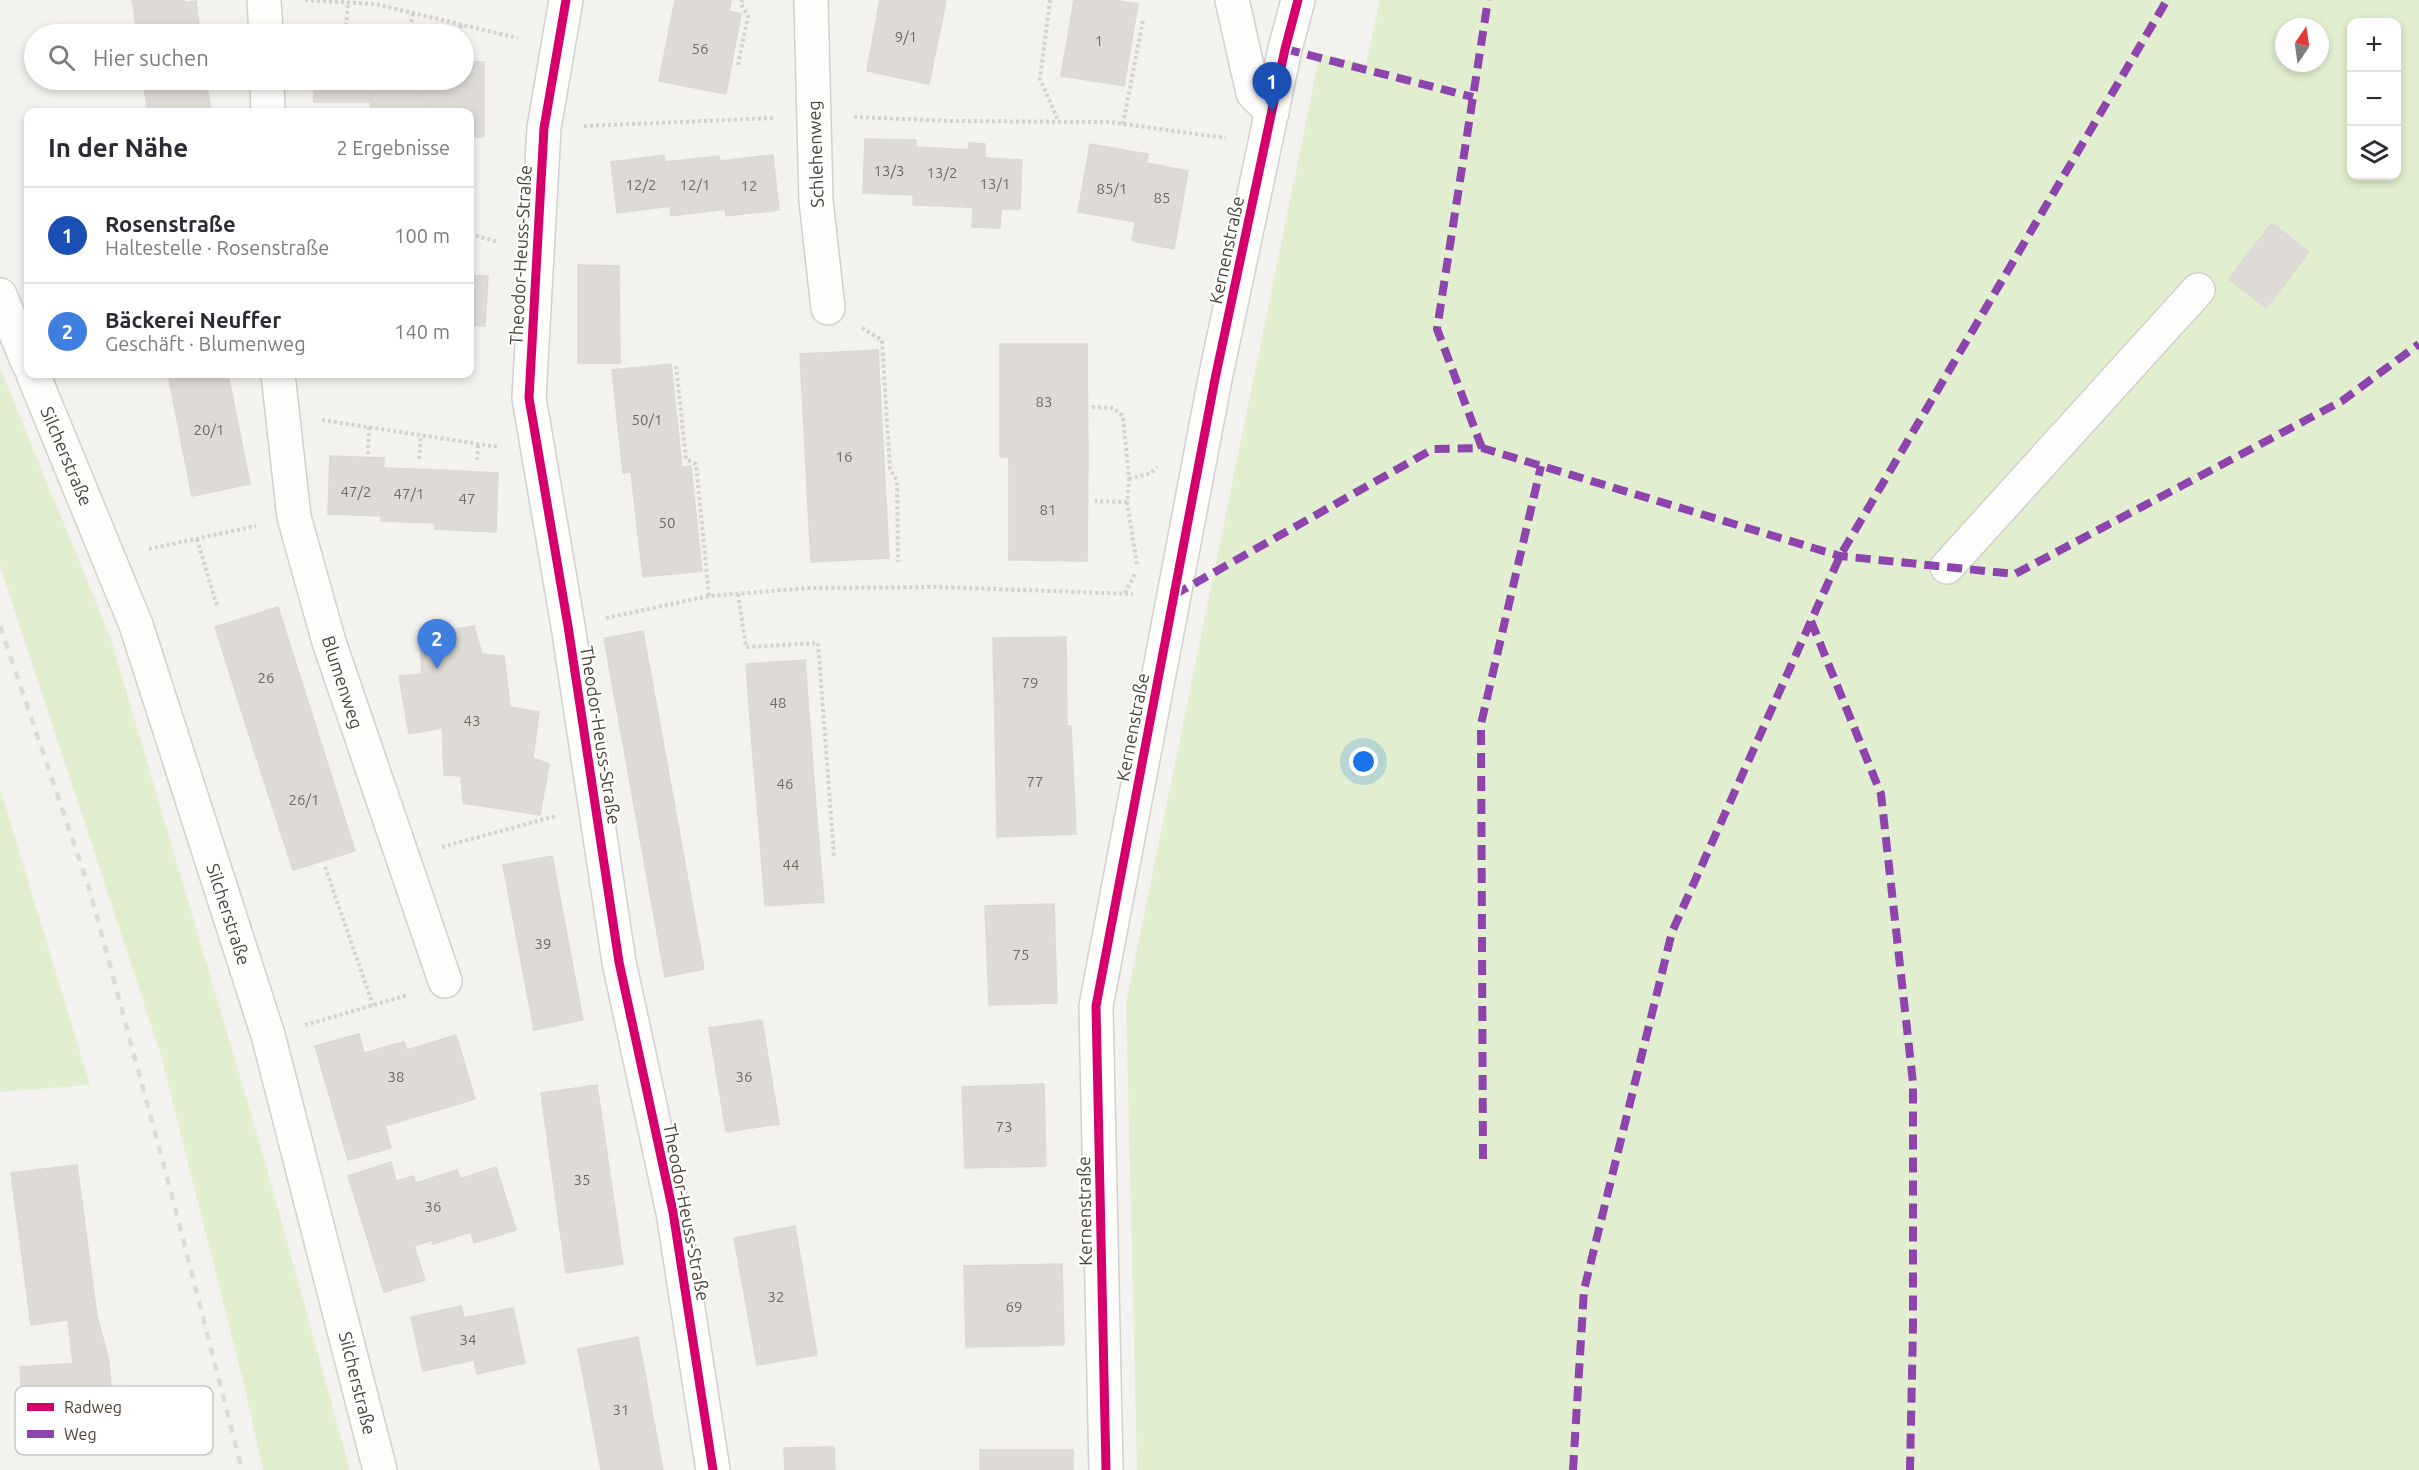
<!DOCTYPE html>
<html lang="de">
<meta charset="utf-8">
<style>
body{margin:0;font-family:Ubuntu,sans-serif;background:#f2f2f3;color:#2b2b33}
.controls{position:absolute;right:18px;top:18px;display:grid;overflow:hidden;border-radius:12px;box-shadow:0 3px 9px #0003}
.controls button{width:54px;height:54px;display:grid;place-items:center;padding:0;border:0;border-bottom:2px solid #e1e1e2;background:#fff;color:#2b2b33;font:30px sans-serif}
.compass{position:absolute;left:2275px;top:18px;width:54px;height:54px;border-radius:50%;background:#fff;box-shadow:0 3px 9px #0003;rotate:13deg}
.you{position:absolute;left:1364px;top:762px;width:21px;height:21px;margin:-15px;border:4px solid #fff;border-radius:50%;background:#1a73e8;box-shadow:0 0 0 9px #1a73e833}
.badge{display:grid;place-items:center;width:39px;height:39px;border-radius:50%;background:#2563eb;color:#fff;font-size:20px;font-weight:700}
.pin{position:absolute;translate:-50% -50px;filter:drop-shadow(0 2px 3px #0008)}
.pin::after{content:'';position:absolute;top:32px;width:21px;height:18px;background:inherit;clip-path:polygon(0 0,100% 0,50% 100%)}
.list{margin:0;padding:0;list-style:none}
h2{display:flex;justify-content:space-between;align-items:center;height:78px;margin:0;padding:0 24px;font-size:26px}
h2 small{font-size:20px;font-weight:400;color:#7c7c81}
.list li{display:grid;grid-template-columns:39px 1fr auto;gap:18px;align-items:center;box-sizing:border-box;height:96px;padding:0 24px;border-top:2px solid #e1e1e2}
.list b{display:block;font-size:22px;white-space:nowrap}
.list p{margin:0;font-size:20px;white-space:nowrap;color:#7c7c81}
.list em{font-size:20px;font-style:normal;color:#7c7c81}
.icon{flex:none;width:33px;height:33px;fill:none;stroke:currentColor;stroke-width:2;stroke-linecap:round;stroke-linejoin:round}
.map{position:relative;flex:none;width:2419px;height:1470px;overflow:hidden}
.search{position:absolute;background:#fff;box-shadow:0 3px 9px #0003;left:24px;top:24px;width:450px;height:66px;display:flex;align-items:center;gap:15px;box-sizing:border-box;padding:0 21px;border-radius:33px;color:#7c7c81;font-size:22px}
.panel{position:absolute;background:#fff;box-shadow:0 3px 9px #0003;left:24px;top:108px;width:450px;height:270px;border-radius:12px}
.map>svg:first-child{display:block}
.green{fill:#e1eecf;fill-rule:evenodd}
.building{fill:#dedbd6;stroke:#dcd9d4;stroke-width:1.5}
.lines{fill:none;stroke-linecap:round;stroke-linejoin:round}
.minor-casing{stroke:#d2d0cb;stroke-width:36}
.path{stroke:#d3d2cc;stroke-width:4;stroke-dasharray:3 3;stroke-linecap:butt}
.minor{stroke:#fdfdfc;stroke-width:33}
.rail{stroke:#dbdbda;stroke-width:4.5;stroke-dasharray:8 8;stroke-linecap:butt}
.quiet{stroke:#8e44ad;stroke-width:8;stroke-dasharray:15 8;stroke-linecap:butt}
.cycleway-casing{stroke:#fff;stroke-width:13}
.cycleway{stroke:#d6006c;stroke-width:9}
.labels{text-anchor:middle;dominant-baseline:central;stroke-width:4.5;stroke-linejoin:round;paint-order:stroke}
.number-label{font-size:15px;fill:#706a61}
.street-label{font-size:18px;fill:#4b4439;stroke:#fff}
.key{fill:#fff;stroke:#c9c7c4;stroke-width:1.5}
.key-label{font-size:16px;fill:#4b4439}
</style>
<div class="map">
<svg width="2419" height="1470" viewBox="0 0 2419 1470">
<rect width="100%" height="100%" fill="#f4f2ee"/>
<g class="green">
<path d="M1380,0H2419V1470H1137L1126,1003L1320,53L1366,64ZM2352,22H2396V176H2352ZM2284,27H2320V63H2284Z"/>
<path d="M0,368L110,636L264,1158L350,1470H263L244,1385L160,1052L0,566Z"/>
<path d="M0,788L90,1085L0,1092Z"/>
</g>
<g class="building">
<path d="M132,0H184L185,2L134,9Z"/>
<path d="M675,0H731L729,11L741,14L726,94L659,81Z"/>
<path d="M880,0L946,1L929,84L867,71Z"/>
<path d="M1074,0H1112L1138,4L1124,86L1061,76Z"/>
<path d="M196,1L200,34H137L134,9Z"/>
<path d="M314,31L370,33V34H314Z"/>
<path d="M464,62H484V137H470V112H425L424,80H464Z"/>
<path d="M143,80H206L211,112H148Z"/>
<rect x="314" y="80" width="56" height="22"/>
<path d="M370,80H424L425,112H371Z"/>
<path d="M865,139L916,140L913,195L863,193Z"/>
<path d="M969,143L985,144V158L1022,160L1020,209H1001L1000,228L972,227L973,208L967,207Z"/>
<path d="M1090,144L1148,154L1136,222L1078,212Z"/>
<path d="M916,147L969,150L967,207L913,205Z"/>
<path d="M664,155L671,206L617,213L611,162Z"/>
<path d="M773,155L779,210L726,216L720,161Z"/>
<path d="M719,156L726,209L671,216L665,162Z"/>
<path d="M1146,163L1188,171L1174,249L1132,241Z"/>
<path d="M2272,223L2309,252L2266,308L2229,279Z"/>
<path d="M578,265L619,266L620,363H578Z"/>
<path d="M470,275L488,276L485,326L470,325Z"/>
<path d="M1000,344H1087L1088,457H1000Z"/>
<path d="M878,350L889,558L811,562L800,354Z"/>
<path d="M671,364L682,467L623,473L612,370Z"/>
<path d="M168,374H228L250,484L192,496Z"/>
<path d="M330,456L384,458L382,516L328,514Z"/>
<path d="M1009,457H1088L1087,561L1009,560Z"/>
<path d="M691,466L702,571L643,577L631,472Z"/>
<path d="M384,468L437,470L435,523L381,521Z"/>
<path d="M437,470L498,473L496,532L435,529Z"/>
<path d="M278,607L316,727L253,747L215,627Z"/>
<path d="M474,626L482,654L504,656L510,707L539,712L533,758L549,764L540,815L463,803L461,776L444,775L442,728L409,734L399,676L422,674L420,635Z"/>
<path d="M643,631L704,969L665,977L604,638Z"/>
<path d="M1066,637L1067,727L995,728L993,638Z"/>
<path d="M805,660L811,740L752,745L746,664Z"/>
<path d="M1071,726L1076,834L997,837L995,728Z"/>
<path d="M316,727L355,851L293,870L253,747Z"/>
<path d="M811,740L817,821L759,826L752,745Z"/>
<path d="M817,821L824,902L765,906L759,826Z"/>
<path d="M552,856L583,1020L534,1030L503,865Z"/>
<path d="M1054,904L1057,1003L989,1005L985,906Z"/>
<path d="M762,1020L779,1124L726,1132L709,1028Z"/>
<path d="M359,1034L364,1053L404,1042L407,1050L456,1035L475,1099L385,1126L391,1148L348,1160L315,1046Z"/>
<path d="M1044,1084L1046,1166L965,1168L962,1087Z"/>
<path d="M597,1085L623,1264L566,1273L541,1093Z"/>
<path d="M391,1162L396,1181L413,1176L416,1183L457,1170L460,1179L496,1167L516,1230L474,1243L471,1232L433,1244L432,1240L414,1246L425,1280L384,1292L348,1176Z"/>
<path d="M77,1165L97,1316L31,1325L11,1173Z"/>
<path d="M795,1226L817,1355L757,1365L734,1238Z"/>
<path d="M1062,1264L1064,1345L966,1347L964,1266Z"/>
<path d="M461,1306L464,1318L513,1308L525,1363L477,1374L474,1360L423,1371L411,1317Z"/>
<path d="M97,1316L109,1361L73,1363L68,1320Z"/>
<path d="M638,1337L663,1470H601L578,1349Z"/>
<path d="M109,1361L115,1442L25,1448L20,1367Z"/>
<path d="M834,1447L835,1470H785L784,1448Z"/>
<rect x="980" y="1450" width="93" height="20"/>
</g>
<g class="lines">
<defs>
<g id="minor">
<path d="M264,0L266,34"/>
<path d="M566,0L544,128L529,398L568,626L619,962L673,1212L713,1470"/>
<path d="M811,0L816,201L828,308"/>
<path d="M1232,0L1253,93L1272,112"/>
<path d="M267,80L268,112"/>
<path d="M0,295L28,363"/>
<path d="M33,374L136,625L268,1035L380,1470"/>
<path d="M278,374L294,517L329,642L445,981"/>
<path d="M1947,567L2198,290"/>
<path d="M1106,1470L1096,1006L1215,379L1285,49L1298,0"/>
</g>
</defs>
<use href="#minor" class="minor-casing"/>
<g class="path">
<path d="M305,0L375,4L518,38"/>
<path d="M1050,0L1040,79L1059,122"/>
<path d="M346,26L348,3"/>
<path d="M409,34L413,13"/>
<path d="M460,34L461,25"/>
<path d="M738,65L748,16L741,4L742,0"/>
<path d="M854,117L950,121L1109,122L1226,138"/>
<path d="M1123,124L1143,20"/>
<path d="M584,126L774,118"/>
<path d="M470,234L498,242"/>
<path d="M470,251V269"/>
<path d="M862,328L882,340L890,470L897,480L898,562"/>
<path d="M676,366L686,459L696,464L709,596"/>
<path d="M1092,407L1113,408L1123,416L1129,479L1127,502L1095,501"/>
<path d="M322,420L498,447"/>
<path d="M368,454L369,427"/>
<path d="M419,459L421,435"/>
<path d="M477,460L478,444"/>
<path d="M1129,479L1151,473L1157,467"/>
<path d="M1127,502L1137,564"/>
<path d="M197,539L217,606"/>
<path d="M149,549L256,526"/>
<path d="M1125,593L1136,572"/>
<path d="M738,594L746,647L818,643L834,856"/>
<path d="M606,618L709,596L810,588L937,587L1133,594"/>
<path d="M442,847L556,816"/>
<path d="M325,867L373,1005"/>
<path d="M305,1025L408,995"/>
</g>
<use href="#minor" class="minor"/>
<path class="rail" d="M0,626L90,891L173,1200L242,1470"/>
<g class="quiet">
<path d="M1285,49L1473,97"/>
<path d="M1482,448L1437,329L1488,0"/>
<path d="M1174,595L1433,449L1482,448L1840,556L2015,574L2342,401L2419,344"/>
<path d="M1811,621L1881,794L1913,1083V1326L1910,1470"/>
<path d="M1483,1159L1481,724L1541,466"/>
<path d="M1573,1470L1584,1290L1672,932L1840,556L2167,0"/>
</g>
<defs>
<g id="cycleway">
<path d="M566,0L544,128L529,398L568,626L619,962L673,1212L713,1470"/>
<path d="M1106,1470L1096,1006L1215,379L1285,49L1298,0"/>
</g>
</defs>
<use href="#cycleway" class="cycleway-casing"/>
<use href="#cycleway" class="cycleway"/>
</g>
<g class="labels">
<g class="number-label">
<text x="906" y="36">9/1</text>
<text x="1099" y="40">1</text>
<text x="700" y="48">56</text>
<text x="889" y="170">13/3</text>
<text x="942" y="172">13/2</text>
<text x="995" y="183">13/1</text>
<text x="641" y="184">12/2</text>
<text x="695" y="184">12/1</text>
<text x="749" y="185">12</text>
<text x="1112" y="188">85/1</text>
<text x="1162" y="197">85</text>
<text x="1044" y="401">83</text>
<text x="647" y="419">50/1</text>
<text x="209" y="429">20/1</text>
<text x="844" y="456">16</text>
<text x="356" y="491">47/2</text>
<text x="409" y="493">47/1</text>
<text x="467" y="498">47</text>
<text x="1048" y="509">81</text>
<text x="667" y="522">50</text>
<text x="266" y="677">26</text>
<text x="1030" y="682">79</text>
<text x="778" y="702">48</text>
<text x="472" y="720">43</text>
<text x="1035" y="781">77</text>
<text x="785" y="783">46</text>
<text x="304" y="799">26/1</text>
<text x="791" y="864">44</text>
<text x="543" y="943">39</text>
<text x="1021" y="954">75</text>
<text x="396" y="1076">38</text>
<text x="744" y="1076">36</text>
<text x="1004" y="1126">73</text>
<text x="582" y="1179">35</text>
<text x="433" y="1206">36</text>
<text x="776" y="1296">32</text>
<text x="1014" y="1306">69</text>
<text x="468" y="1339">34</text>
<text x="621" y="1409">31</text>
</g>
<g class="street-label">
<text transform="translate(815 154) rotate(-92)">Schlehenweg</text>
<text transform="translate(1226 250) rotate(-78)">Kernenstraße</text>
<text transform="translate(520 255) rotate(-87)">Theodor-Heuss-Straße</text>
<text transform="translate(67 456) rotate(67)">Silcherstraße</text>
<text transform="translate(343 682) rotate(72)">Blumenweg</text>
<text transform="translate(1132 727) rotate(-79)">Kernenstraße</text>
<text transform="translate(601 735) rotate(81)">Theodor-Heuss-Straße</text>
<text transform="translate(229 914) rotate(72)">Silcherstraße</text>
<text transform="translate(1084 1211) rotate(-91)">Kernenstraße</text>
<text transform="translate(687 1212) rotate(79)">Theodor-Heuss-Straße</text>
<text transform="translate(358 1383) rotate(76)">Silcherstraße</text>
</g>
</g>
<rect x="15" y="1386" width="198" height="69" rx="9" class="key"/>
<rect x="27" y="1403" width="27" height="8" fill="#d6006c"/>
<rect x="27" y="1430" width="27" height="8" fill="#8e44ad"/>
<g class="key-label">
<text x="64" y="1413">Radweg</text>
<text x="64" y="1440">Weg</text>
</g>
</svg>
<div class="controls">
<button>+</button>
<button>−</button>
<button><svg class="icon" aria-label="layers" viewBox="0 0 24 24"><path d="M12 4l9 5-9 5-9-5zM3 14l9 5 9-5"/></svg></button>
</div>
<svg class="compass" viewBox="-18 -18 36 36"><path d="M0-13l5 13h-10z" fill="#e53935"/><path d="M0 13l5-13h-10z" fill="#7c7c81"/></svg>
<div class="you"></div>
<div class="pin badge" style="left:1272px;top:112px;background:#1a4fb4">1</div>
<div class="pin badge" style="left:437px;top:669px;background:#3f7fe0">2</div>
<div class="search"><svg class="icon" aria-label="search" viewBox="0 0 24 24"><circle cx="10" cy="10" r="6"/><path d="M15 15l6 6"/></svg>Hier suchen</div>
<section class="panel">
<h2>In der Nähe<small>2 Ergebnisse</small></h2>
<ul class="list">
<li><span class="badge" style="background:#1a4fb4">1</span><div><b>Rosenstraße</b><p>Haltestelle · Rosenstraße</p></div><em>100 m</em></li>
<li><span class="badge" style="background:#3f7fe0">2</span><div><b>Bäckerei Neuffer</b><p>Geschäft · Blumenweg</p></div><em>140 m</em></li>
</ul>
</section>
</div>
